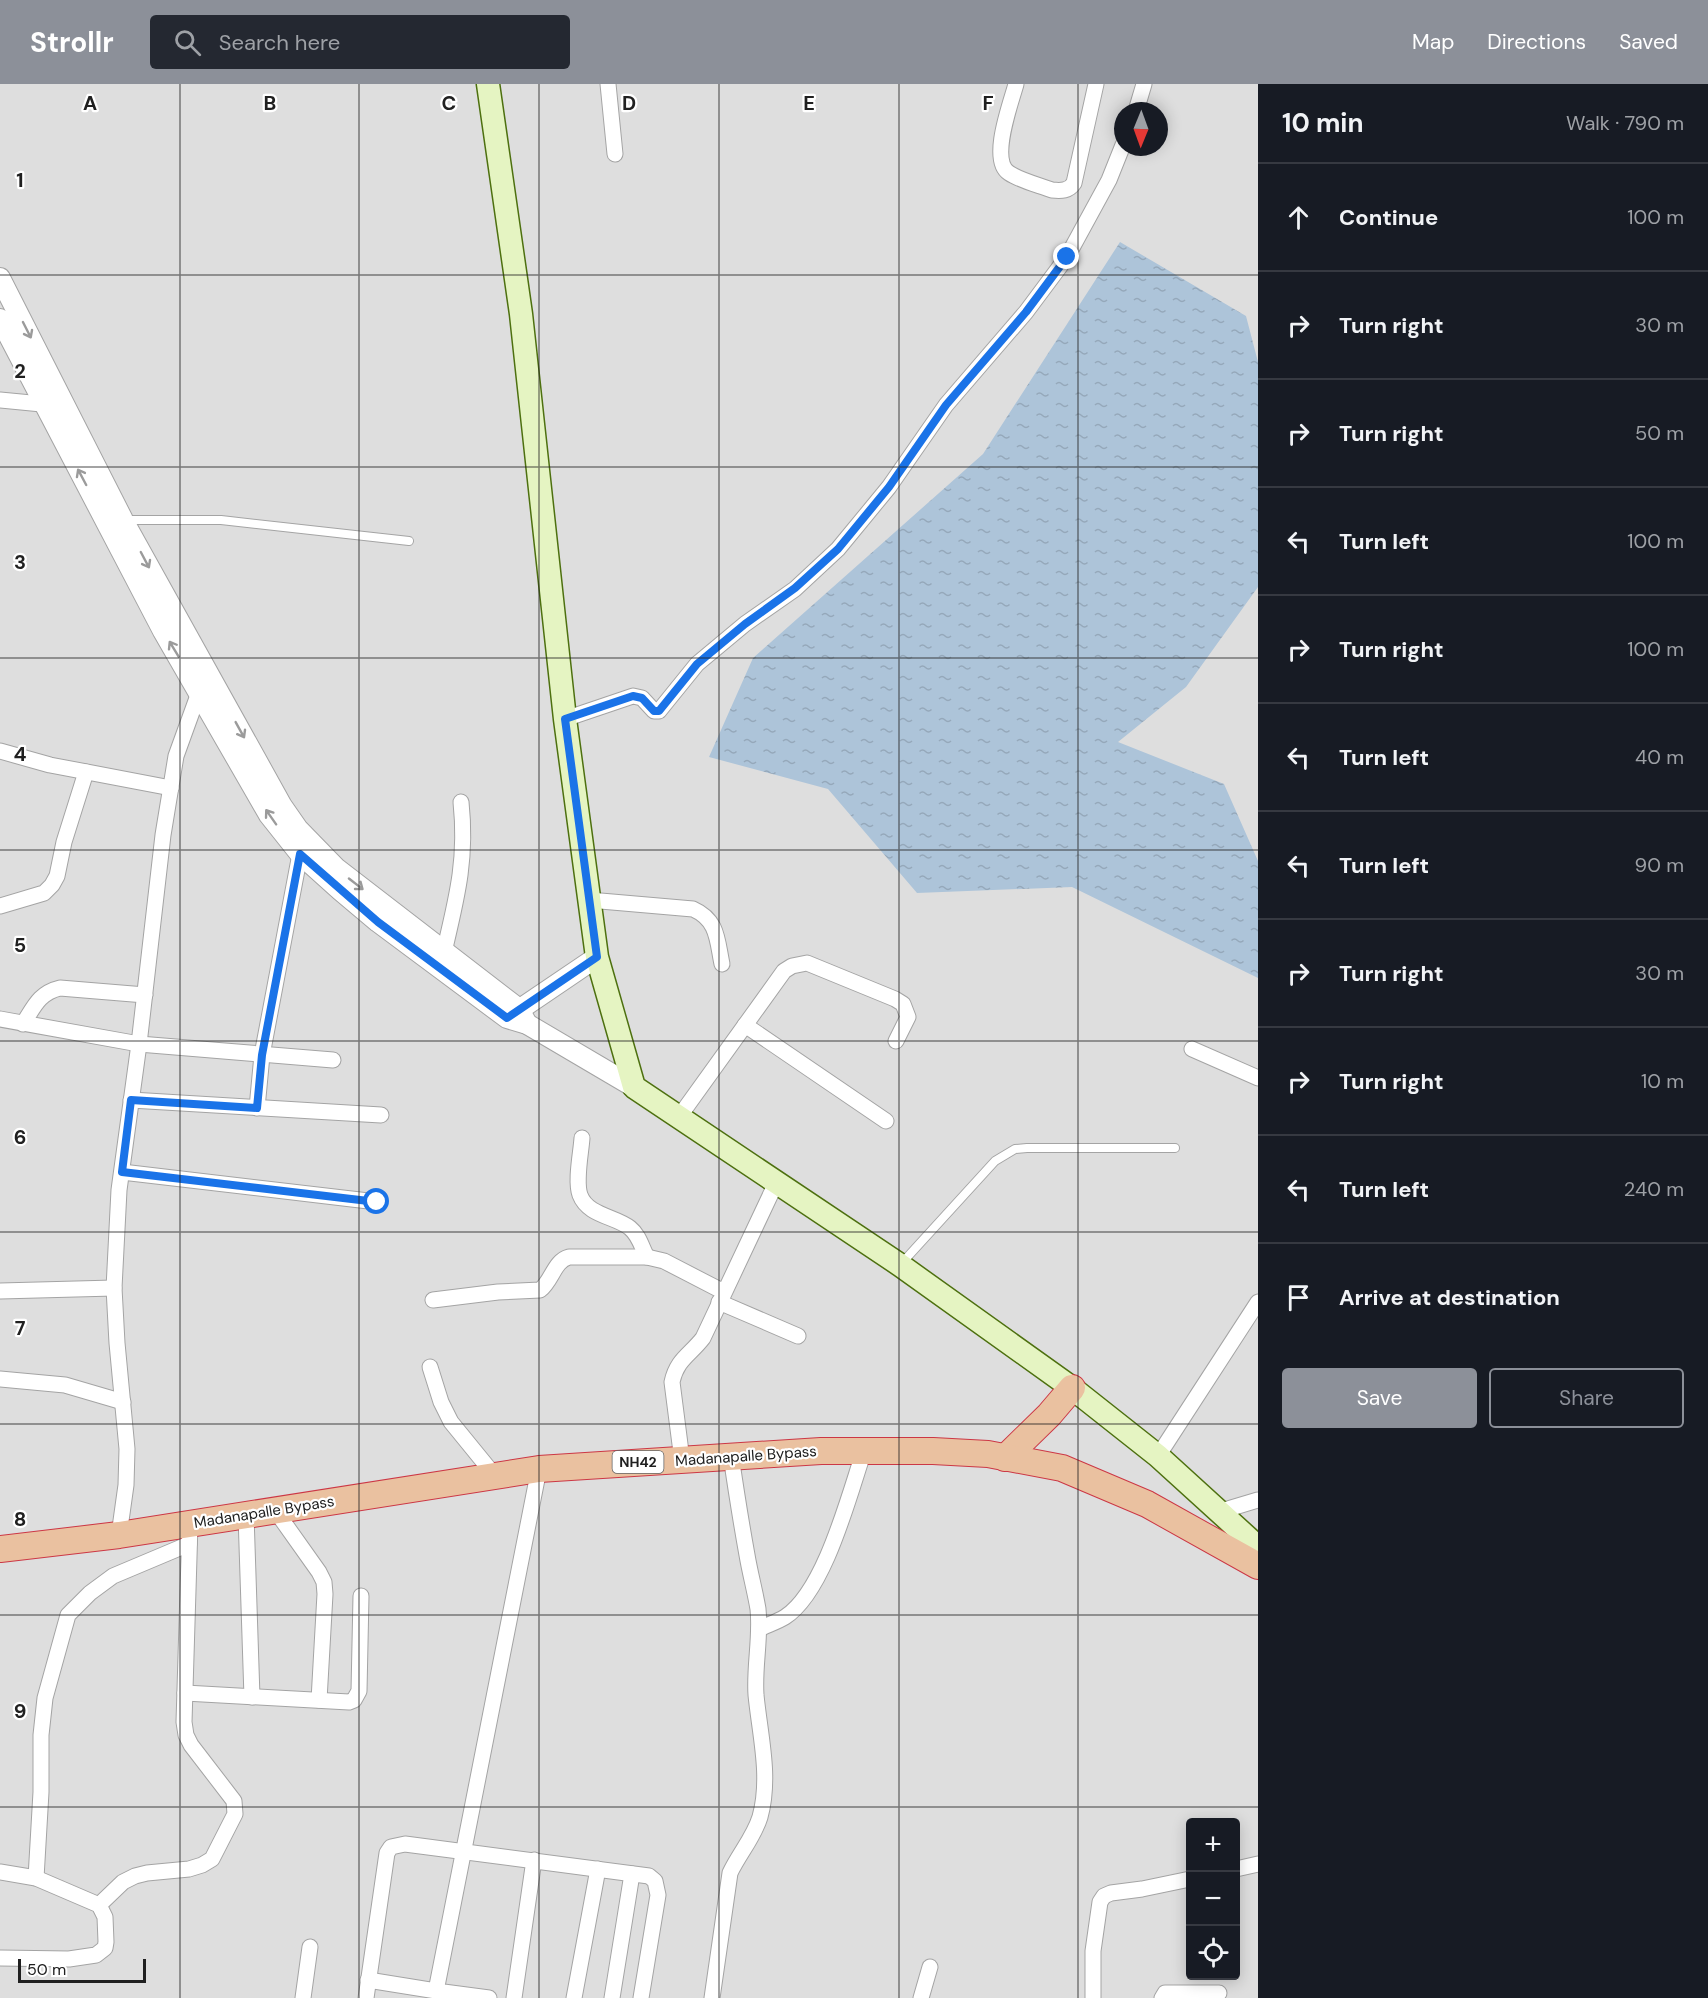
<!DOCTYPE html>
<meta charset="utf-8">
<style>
body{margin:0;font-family:"DM Sans",sans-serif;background:#242831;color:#f1f3f6}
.controls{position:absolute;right:18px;bottom:18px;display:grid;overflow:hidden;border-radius:6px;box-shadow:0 3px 15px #0003}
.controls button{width:54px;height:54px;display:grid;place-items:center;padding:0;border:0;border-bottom:2px solid #363941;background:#171b24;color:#f1f3f6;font:30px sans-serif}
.compass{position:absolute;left:1114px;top:18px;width:54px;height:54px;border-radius:50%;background:#171b24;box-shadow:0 3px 15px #0003;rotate:181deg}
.scale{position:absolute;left:18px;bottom:15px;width:128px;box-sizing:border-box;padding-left:6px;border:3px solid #202020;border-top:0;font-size:16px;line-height:21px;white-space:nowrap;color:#202020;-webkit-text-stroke:4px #fff;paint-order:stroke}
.stop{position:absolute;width:18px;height:18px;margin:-14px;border:4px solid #1a73e8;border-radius:50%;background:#fff}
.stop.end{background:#1a73e8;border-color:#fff;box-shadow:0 2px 6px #0008}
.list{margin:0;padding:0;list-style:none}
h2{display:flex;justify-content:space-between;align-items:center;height:78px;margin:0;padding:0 24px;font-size:26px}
h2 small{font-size:20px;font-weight:400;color:#9ea1a6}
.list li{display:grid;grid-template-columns:39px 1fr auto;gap:18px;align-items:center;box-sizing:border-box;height:108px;padding:0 24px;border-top:2px solid #363941}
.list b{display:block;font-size:22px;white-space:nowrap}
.list em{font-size:20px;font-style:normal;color:#9ea1a6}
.actions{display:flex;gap:12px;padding:18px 24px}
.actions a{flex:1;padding:14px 0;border:2px solid #8c9099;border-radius:6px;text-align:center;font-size:21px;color:#8c9099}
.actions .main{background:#8c9099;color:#fff}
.icon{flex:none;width:33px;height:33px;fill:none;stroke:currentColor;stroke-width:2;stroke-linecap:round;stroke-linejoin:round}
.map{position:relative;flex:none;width:1258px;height:1914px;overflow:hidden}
header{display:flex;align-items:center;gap:36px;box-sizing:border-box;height:84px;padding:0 30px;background:#8c9099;color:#fff}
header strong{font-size:28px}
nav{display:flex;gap:33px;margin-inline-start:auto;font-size:21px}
.search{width:420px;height:54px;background:#242831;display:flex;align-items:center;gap:15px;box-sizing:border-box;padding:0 21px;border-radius:6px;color:#9ea1a6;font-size:22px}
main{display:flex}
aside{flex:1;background:#171b24}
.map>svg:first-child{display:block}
.residential{fill:#dedede;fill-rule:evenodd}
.water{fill:url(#water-ripples)}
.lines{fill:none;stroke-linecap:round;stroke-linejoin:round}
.service-casing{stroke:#a4a4a4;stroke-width:10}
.minor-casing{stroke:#a4a4a4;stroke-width:17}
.tertiary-casing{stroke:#a4a4a4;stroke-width:22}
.secondary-casing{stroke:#4d700f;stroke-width:25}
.trunk-casing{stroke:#cc3745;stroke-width:28}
.service{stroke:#fff;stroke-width:8}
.minor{stroke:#fff;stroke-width:15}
.tertiary{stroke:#fff;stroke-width:20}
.secondary{stroke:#e5f4c2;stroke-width:22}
.trunk{stroke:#eac1a0;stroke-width:26}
.oneway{stroke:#9b9b9b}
.route{stroke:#1a73e8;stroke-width:8}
.grid{fill:none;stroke:#202020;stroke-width:1.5;stroke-opacity:0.55}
.labels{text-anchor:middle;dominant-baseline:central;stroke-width:4.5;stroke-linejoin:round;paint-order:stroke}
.shield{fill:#fff;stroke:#636363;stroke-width:1.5}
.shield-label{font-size:14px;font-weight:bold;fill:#202020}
.street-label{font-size:15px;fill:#202020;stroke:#fff}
.grid-label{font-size:20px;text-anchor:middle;font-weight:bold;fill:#202020;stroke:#fff;stroke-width:4.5;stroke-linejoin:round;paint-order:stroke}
</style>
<header>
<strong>Strollr</strong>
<div class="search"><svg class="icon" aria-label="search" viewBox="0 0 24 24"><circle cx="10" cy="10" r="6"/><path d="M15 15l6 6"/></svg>Search here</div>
<nav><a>Map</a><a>Directions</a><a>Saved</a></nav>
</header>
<main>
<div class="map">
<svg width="1258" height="1914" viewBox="0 0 1258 1914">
<defs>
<pattern id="water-ripples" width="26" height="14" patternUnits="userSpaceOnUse" patternTransform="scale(1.5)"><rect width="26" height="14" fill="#adc4d9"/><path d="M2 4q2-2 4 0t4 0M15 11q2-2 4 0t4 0" fill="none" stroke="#95a8ba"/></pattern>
</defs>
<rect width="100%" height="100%" fill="#f0efe8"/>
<path class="residential" d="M0,0H1258V1914H0ZM1123,27H1159V63H1123ZM1190,1738H1236V1892H1190Z"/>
<path class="water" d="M1120,158L1246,232L1258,278V503L1186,603L1118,658L1224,700L1258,777V894L1072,803L917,809L828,705L709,673L753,574L983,370Z"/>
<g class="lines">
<defs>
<g id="service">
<path d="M127,436H221L409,457"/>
<path d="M901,1180L995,1077L1015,1065L1027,1064H1175"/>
</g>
<g id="minor">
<path d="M608,0L615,70"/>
<path d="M1016,0C1011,19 989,76 1009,89C1021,97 1039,101 1052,106C1061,107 1069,107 1074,99L1096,0"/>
<path d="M1136,27L1144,0"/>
<path d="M0,316L52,321"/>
<path d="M565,635L633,612L642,614L654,627H659L697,580L745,540L795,505L838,465L889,403L946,321L1026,228L1067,173L1109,96L1123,61"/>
<path d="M0,667L50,681L171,704"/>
<path d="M589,816L693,825C718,836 717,856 722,880"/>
<path d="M0,822L44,809L52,801L57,792L64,758L86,688"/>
<path d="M444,868C457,813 467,775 461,718"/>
<path d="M0,935L139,960L333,976"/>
<path d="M23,940C34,923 39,909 60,904L145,911"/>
<path d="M745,941L886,1037"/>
<path d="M1192,965L1258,994"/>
<path d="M131,1016L381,1031"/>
<path d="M257,1024L262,971L300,770"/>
<path d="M679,1033L784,887L792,882L807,879L895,915L903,920L908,933L896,957"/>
<path d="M582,1054C581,1069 575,1097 580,1111C588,1132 615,1132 630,1144C639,1151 642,1164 647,1173"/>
<path d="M122,1088L377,1118"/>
<path d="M0,1207L114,1204"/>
<path d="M433,1216L498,1208L540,1206C552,1197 554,1177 569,1173H647L664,1177L724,1208"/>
<path d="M719,1218L798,1252"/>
<path d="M430,1283L441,1318L451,1338L495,1392"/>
<path d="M0,1295L65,1301L123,1318"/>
<path d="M1158,1372L1258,1218"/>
<path d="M682,1376L672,1298C677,1275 690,1271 703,1254L776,1099"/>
<path d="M275,1426L319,1488L324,1498L325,1510L319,1616"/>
<path d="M1218,1428L1258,1416"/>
<path d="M246,1431L252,1613"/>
<path d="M119,1451L126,1401L127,1365L117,1259L114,1204L119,1106L139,960L163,751L176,672L201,603"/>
<path d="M759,1545C767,1541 777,1538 785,1533C825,1507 849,1411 864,1367"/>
<path d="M185,1609L349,1618L354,1616L359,1607L361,1512"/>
<path d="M1236,1785L1258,1780"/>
<path d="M0,1788L36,1794L99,1821L105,1833L106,1858L105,1864L96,1871L69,1875L0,1874"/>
<path d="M36,1794L41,1708V1651L45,1614L68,1531L90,1509L113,1492L189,1460"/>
<path d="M99,1821L123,1798L135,1792L147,1789L189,1785L202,1781L212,1775L235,1730L234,1717L191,1661L186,1651L184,1638L190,1440"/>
<path d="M368,1896L436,1907"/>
<path d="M303,1914L310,1863"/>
<path d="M366,1914L387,1769L391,1763L405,1760L649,1792L655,1797L658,1811L641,1914"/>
<path d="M489,1914L436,1907L539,1385"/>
<path d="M514,1914L534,1776"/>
<path d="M574,1914L598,1785"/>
<path d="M612,1914L632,1790"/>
<path d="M712,1914L730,1789C739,1770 754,1753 760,1733C771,1693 760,1652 756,1611C754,1582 761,1554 758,1525C755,1507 750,1489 747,1471C741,1438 736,1406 731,1372"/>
<path d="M921,1914L930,1883"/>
<path d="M1093,1914V1867L1100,1818L1104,1812L1111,1809L1142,1805L1190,1795"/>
<path d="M1162,1914L1165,1909H1219"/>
</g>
<g id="tertiary">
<path d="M0,194L123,436L282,722L298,745L336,784L519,925L527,940"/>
<path d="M0,235L163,547L269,731L300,770L340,806L378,838L507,934L527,940L634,1003"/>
<path d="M510,932L597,873"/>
</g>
<path id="secondary" d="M488,0L521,230L565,635L597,873L634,1003L900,1181L1072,1304L1158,1372L1258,1463"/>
<g id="trunk">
<path d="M1005,1374L1049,1331L1072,1304"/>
<path d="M0,1465L119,1451L539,1385L821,1367H933L988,1370L1062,1384L1147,1420L1258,1482"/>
</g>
</defs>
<use href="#service" class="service-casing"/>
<use href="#minor" class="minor-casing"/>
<use href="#tertiary" class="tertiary-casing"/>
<use href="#secondary" class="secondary-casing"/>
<use href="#trunk" class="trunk-casing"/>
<use href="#service" class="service"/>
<use href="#minor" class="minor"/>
<use href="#tertiary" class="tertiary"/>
<use href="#secondary" class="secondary"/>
<use href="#trunk" class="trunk"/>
</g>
<defs><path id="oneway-shaft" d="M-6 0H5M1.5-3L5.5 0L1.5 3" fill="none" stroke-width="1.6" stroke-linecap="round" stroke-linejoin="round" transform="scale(1.5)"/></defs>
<g class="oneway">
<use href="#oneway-shaft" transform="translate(27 246) rotate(63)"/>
<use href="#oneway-shaft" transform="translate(82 393) rotate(-118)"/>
<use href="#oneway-shaft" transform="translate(145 476) rotate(62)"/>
<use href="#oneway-shaft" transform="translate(174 565) rotate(-121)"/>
<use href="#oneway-shaft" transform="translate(240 646) rotate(61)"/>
<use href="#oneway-shaft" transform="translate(271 733) rotate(-125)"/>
<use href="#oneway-shaft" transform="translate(356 800) rotate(38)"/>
</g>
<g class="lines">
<path class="route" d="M377,1118L122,1088L131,1016L257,1024L262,971L300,770L378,838L507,934L597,873L565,635L633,612L642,614L654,627H659L697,580L745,540L795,504L838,465L889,403L946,321L1026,228L1067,173"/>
</g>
<path class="grid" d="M180,0V1914M359,0V1914M539,0V1914M719,0V1914M899,0V1914M1078,0V1914M0,191H1258M0,383H1258M0,574H1258M0,766H1258M0,957H1258M0,1148H1258M0,1340H1258M0,1531H1258M0,1723H1258"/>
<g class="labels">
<rect class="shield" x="612.5" y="1367" width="51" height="22" rx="4.5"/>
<g class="shield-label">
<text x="638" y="1378">NH42</text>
</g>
<g class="street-label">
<text transform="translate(746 1372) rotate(-4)">Madanapalle Bypass</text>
<text transform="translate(264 1428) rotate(-9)">Madanapalle Bypass</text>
</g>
</g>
<g class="grid-label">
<text x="90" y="26">A</text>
<text x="270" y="26">B</text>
<text x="449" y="26">C</text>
<text x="629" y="26">D</text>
<text x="809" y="26">E</text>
<text x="988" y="26">F</text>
<text x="20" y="103">1</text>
<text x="20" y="294">2</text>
<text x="20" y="485">3</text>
<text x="20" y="677">4</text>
<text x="20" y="868">5</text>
<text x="20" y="1060">6</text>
<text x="20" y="1251">7</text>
<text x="20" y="1442">8</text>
<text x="20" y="1634">9</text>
</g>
</svg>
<div class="controls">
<button>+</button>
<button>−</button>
<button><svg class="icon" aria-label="locate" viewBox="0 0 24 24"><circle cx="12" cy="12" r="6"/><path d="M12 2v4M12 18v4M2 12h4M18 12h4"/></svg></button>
</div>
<svg class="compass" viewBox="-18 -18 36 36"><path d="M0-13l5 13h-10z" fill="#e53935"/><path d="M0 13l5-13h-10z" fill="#9ea1a6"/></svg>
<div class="scale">50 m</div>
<div class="stop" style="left:377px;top:1118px"></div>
<div class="stop end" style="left:1067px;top:173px"></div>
</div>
<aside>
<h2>10 min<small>Walk · 790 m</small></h2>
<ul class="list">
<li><svg class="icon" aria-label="ahead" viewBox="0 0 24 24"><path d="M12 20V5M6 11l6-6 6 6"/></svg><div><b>Continue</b></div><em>100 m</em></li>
<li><svg class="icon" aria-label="right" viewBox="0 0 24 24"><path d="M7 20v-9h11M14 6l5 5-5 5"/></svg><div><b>Turn right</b></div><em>30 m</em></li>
<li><svg class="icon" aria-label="right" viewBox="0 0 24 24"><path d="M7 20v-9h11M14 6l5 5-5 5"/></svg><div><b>Turn right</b></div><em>50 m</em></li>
<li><svg class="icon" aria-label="left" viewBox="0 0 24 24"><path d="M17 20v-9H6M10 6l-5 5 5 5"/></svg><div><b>Turn left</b></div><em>100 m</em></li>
<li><svg class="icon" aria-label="right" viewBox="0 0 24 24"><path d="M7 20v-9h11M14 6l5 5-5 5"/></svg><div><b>Turn right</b></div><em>100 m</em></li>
<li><svg class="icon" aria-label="left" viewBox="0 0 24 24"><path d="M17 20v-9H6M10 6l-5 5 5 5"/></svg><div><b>Turn left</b></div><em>40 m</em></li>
<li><svg class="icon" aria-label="left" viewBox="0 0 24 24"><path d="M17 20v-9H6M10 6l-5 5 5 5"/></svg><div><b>Turn left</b></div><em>90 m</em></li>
<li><svg class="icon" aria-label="right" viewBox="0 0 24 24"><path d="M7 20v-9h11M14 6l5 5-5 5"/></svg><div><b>Turn right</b></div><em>30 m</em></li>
<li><svg class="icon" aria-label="right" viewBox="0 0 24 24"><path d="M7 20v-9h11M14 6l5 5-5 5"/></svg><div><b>Turn right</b></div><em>10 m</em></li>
<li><svg class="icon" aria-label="left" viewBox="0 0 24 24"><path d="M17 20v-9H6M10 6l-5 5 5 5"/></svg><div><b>Turn left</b></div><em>240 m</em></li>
<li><svg class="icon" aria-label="arrive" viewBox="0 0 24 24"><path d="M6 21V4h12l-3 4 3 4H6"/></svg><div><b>Arrive at destination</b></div></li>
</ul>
<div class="actions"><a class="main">Save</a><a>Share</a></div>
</aside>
</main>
